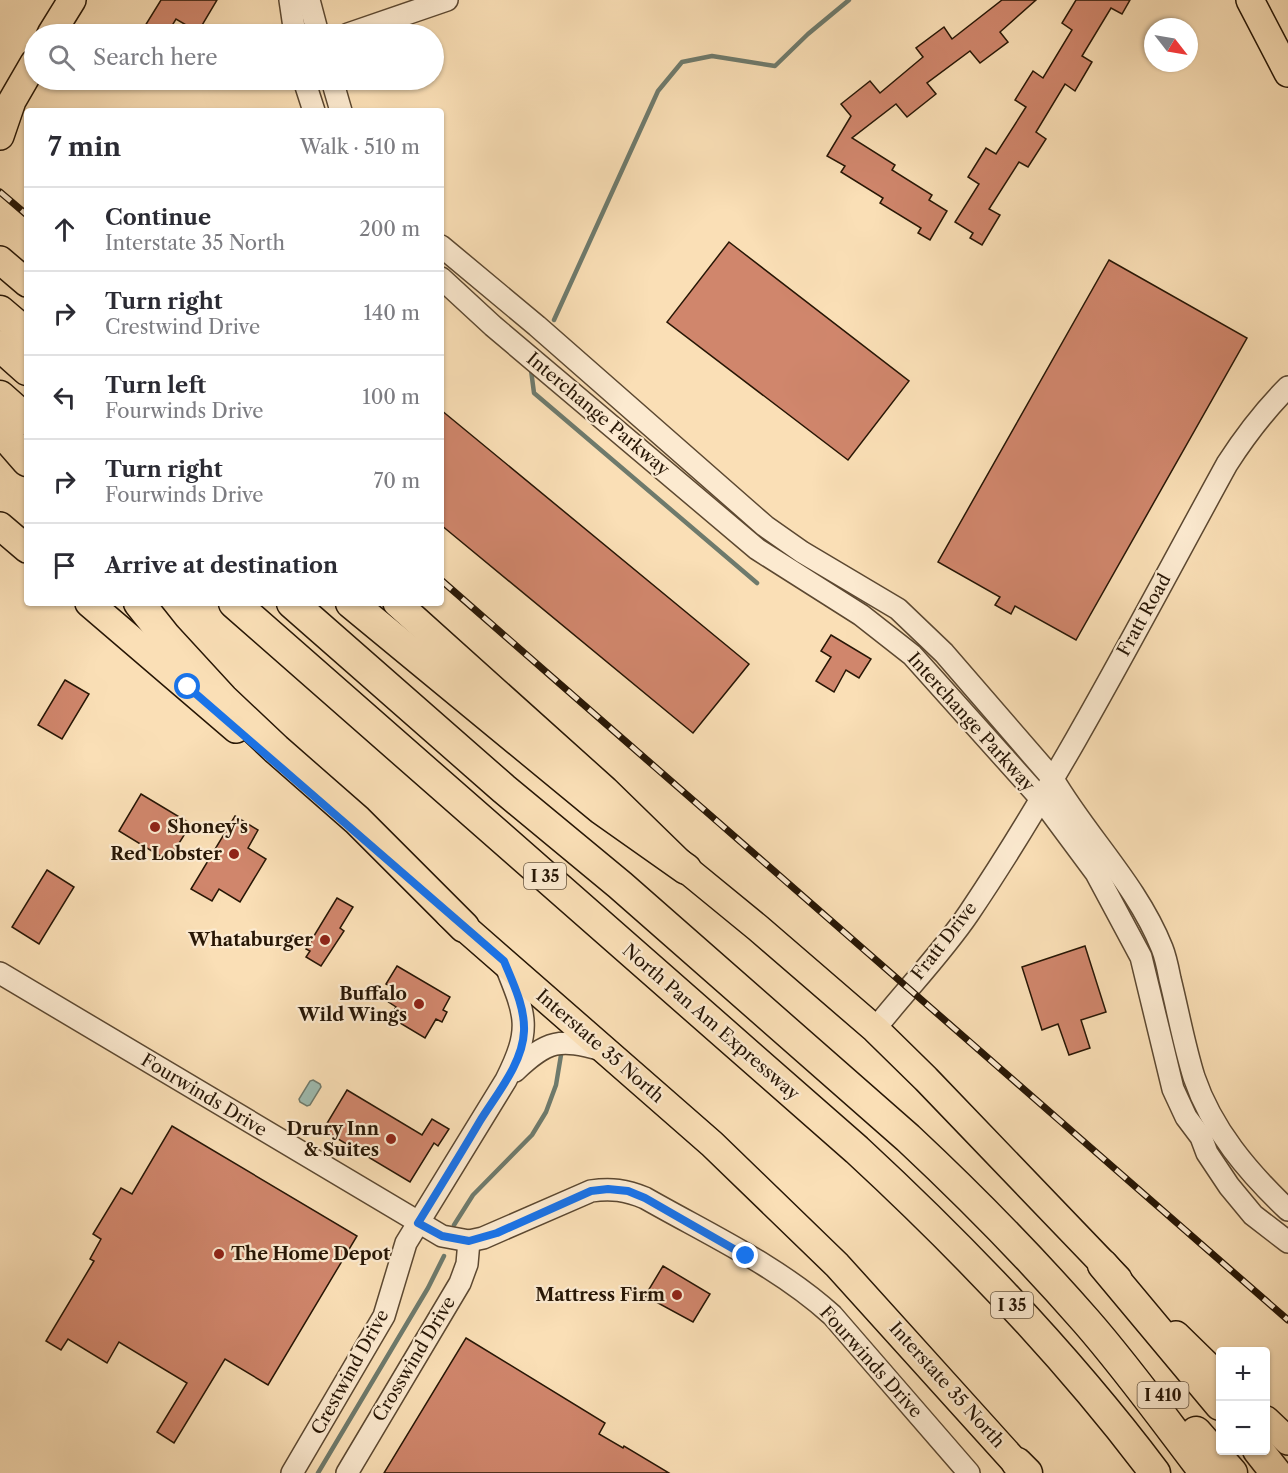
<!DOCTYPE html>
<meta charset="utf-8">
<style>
body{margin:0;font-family:"Libre Caslon Text",serif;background:#f2f2f3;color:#2b2b33}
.controls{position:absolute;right:18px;bottom:18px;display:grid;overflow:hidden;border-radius:6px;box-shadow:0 2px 4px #0004}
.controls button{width:54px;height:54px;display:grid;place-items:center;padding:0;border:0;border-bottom:2px solid #e1e1e2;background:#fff;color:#2b2b33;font:30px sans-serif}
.compass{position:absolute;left:1144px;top:18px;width:54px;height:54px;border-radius:50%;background:#fff;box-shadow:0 2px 4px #0004;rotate:121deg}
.stop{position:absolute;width:18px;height:18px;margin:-14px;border:4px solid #1a73e8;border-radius:50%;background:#fff}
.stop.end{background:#1a73e8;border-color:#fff;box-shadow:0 2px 6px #0008}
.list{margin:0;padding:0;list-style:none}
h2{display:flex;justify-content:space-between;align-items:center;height:78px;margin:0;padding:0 24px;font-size:26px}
h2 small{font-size:20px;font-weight:400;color:#7c7c81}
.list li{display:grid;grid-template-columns:39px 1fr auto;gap:18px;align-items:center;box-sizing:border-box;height:84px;padding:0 24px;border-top:2px solid #e1e1e2}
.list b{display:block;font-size:22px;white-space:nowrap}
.list p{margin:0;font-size:20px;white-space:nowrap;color:#7c7c81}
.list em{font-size:20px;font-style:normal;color:#7c7c81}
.icon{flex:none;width:33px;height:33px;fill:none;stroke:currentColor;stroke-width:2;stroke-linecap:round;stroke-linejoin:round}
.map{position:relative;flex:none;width:1288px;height:1473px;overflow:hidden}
.search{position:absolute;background:#fff;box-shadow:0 2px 4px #0004;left:24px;top:24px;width:420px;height:66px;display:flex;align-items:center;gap:15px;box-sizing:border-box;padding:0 21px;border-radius:33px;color:#7c7c81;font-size:22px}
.panel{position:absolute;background:#fff;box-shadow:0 2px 4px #0004;left:24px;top:108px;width:420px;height:498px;border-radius:6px}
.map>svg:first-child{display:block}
.water{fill:#9ebcb1;stroke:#6e7a6c;stroke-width:1.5}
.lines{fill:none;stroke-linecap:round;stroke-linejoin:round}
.stream{stroke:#6e7a6c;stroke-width:4.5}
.building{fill:#d0866c;stroke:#271605;stroke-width:1.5}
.minor-casing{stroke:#5c4831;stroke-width:24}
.major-casing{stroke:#271605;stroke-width:30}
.highway-casing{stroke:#271605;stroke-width:33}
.minor{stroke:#fcead0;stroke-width:21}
.major{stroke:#fadfb6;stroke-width:27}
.highway{stroke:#fadfb6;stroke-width:30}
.rail-casing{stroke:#271605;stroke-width:7}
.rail{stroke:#fcead0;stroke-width:4.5;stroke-dasharray:14;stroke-linecap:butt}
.route{stroke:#1a73e8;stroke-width:8}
.poi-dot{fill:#8f2418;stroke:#fcead0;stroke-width:2}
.labels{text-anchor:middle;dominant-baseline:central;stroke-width:4.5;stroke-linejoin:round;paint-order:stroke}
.shield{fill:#fcead0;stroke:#675642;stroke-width:1.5}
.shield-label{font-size:16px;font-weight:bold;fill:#271605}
.street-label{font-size:18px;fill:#271605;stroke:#fcead0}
.poi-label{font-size:18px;font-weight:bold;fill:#271605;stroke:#fcead0;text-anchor:end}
</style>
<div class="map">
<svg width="1288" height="1473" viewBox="0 0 1288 1473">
<rect width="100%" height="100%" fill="#fadfb6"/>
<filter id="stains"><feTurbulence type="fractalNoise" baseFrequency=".00333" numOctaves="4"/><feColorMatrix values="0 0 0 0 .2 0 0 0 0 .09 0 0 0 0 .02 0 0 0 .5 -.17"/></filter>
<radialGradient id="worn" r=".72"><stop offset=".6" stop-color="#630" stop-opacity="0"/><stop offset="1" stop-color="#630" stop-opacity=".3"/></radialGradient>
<path class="water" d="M313,1080L320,1084L321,1087L310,1105L307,1106L300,1102L299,1099L310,1081Z"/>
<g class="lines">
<g class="stream">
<path d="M554,320L658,91L682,62L712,56L775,66L808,34L849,0"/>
<path d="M531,370L534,393L757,583"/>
<path d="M454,1225L473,1195L532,1135L546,1112L556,1085L561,1055"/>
<path d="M318,1473L428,1288L444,1256"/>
</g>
</g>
<g class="building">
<path d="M161,0H217L198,32L176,19L167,34H140Z"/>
<path d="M1002,0H1036L1000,32L1008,42L980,63L970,51L927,83L936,94L907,117L896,104L852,138L895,165L892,170L932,195L929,200L947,211L930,240L918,233L921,228L880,203L883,198L841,172L845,166L827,156L851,116L841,104L870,81L880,93L923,57L916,48L944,27L952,39Z"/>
<path d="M1076,0H1130L1122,14L1111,8L1082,56L1092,62L1075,91L1065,84L1036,132L1046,139L1028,167L1019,162L989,209L1000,215L982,245L970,238L973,233L955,222L979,184L968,177L986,148L996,154L1026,107L1015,100L1033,71L1043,78L1072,30L1062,23Z"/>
<path d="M729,242L909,381L848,460L667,322Z"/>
<path d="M1109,260L1247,338L1076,640L1015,606L1011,614L995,605L1000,597L938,562Z"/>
<path d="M441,410L749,664L693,733L441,525Z"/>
<path d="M831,635L871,659L859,678L846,670L834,692L816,681L831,657L821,651Z"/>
<path d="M65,680L89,694L62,739L38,725Z"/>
<path d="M141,794L191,824L168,861L119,831Z"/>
<path d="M235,816L258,830L248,848L266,859L240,902L219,889L212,901L191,889Z"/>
<path d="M47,870L74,887L39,944L12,927Z"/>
<path d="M337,898L353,907L340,928L344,931L321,966L306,957L310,951L306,949Z"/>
<path d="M1085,946L1106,1012L1081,1020L1090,1048L1069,1055L1058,1024L1042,1030L1022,967Z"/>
<path d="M397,966L450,997L443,1010L447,1012L442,1022L436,1019L425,1038L390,1017L396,1007L387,1001L395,989L386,984Z"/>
<path d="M347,1090L422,1135L432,1119L449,1129L438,1146L434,1143L410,1182L323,1130Z"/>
<path d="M172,1126L357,1236L268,1385L225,1359L174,1443L157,1432L187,1383L119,1342L107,1363L68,1339L61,1350L46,1341L94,1261L90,1259L101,1239L93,1234L121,1188L132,1194Z"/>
<path d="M663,1266L710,1294L693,1322L645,1296Z"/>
<path d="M466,1338L605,1423L599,1434L623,1448L624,1446L669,1473H384Z"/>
</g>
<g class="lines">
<defs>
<g id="minor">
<path d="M290,0L295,34"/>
<path d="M309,0L318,34"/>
<path d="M348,34L447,0"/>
<path d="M304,80L314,111"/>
<path d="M332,80L341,111"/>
<path d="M441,246L537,326L765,526L802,552L898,609L944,653L1053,779C1087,837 1137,885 1162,948C1166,958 1168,969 1170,979C1178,1011 1184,1045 1194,1077C1212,1130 1248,1172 1288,1210"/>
<path d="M441,278L493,326L757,549L861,615L912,655L1041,799L1096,873L1141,957L1173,1089L1186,1117L1201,1137L1207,1153L1229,1186L1253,1215L1288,1242"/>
<path d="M0,973L442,1236L469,1241L483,1238L591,1191C611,1188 626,1190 645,1198C708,1234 778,1266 832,1315L969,1473"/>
<path d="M875,1029C905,991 942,953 969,913C1065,770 1144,615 1227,464C1245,436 1264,411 1288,387"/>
<path d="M515,1071C548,1040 559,1038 602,1050"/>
<path d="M292,1473L384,1316L406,1243L506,1080C532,1028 526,1016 505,964"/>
<path d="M347,1473L460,1283L467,1264L469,1241"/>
</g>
<g id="major">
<path d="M1250,0L1288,73"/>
<path d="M51,34L72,0"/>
<path d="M0,136L12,101L34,63"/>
<path d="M0,260L27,283"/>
<path d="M0,526L27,549"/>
<path d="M89,603L236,729"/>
<path d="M397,603L605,790L686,869L758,928L875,1029L926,1079L1118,1279"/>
<path d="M449,914L712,1144L837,1265L1025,1473"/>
<path d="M1176,1335L1220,1378"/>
<path d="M1266,1420L1288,1441"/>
</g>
<g id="highway">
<path d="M0,311L27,334"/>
<path d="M0,346L27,370"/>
<path d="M0,396L27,420"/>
<path d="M0,430L27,461"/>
<path d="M139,603L166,637L223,699L276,749L357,820L464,927"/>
<path d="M234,603L857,1150C964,1249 1067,1356 1155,1473"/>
<path d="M292,603L504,789L620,885L908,1138C970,1196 1030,1257 1086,1321C1128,1369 1166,1422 1205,1473"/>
<path d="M351,603L601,809L686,869"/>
<path d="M1103,1265L1220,1405"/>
<path d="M1196,1432L1232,1473"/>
<path d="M1258,1450L1276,1473"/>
<path d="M1017,1463L1027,1473"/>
</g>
</defs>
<use href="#minor" class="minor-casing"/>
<use href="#major" class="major-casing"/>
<use href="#highway" class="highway-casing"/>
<use href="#minor" class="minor"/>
<use href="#major" class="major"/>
<use href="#highway" class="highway"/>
<defs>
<g id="rail">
<path d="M0,192L27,215"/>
<path d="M441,580L1288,1320"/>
</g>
</defs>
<use href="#rail" class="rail-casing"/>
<use href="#rail" class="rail"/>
</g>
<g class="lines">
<path class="route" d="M188,687L504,961C513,983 525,1007 524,1031C523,1063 496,1095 480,1121C460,1155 439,1189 418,1223L442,1236L469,1241L497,1233L591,1191L608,1189L628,1191L645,1198L746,1256"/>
</g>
<g class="poi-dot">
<circle cx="155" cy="827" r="6"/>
<circle cx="234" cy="854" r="6"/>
<circle cx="325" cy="940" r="6"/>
<circle cx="419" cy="1004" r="6"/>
<circle cx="391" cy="1139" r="6"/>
<circle cx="219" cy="1254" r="6"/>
<circle cx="677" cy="1295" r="6"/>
</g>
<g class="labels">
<g class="shield">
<rect x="524" y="863" width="42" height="26" rx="4.5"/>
<rect x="991" y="1292" width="42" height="26" rx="4.5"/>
<rect x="1137.5" y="1382" width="51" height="26" rx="4.5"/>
</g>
<g class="shield-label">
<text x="545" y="876">I 35</text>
<text x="1012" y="1305">I 35</text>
<text x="1163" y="1395">I 410</text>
</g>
<g class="street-label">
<text transform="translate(598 414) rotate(40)">Interchange Parkway</text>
<text transform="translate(1144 615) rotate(-61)">Fratt Road</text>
<text transform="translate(971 722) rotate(48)">Interchange Parkway</text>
<text transform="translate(944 941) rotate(-52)">Fratt Drive</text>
<text transform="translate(711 1022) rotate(41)">North Pan Am Expressway</text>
<text transform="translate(600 1046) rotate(41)">Interstate 35 North</text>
<text transform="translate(204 1095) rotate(31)">Fourwinds Drive</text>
<text transform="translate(414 1359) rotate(-59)">Crosswind Drive</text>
<text transform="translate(871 1362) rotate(48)">Fourwinds Drive</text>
<text transform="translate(350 1372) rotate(-61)">Crestwind Drive</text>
<text transform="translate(947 1385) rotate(48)">Interstate 35 North</text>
</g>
<g class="poi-label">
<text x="167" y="827" text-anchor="start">Shoney's</text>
<text x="222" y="854">Red Lobster</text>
<text x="313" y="940">Whataburger</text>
<text x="407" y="994">Buffalo<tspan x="407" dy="21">Wild Wings</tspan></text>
<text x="379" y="1129">Drury Inn<tspan x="379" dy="21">&amp; Suites</tspan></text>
<text x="231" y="1254" text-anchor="start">The Home Depot</text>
<text x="665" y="1295">Mattress Firm</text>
</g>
</g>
<rect width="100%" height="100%" filter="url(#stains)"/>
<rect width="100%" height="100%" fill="url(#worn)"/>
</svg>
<div class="controls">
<button>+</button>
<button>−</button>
</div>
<svg class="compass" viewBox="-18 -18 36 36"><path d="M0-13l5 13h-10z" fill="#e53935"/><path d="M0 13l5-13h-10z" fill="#7c7c81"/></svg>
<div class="stop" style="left:188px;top:687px"></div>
<div class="stop end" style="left:746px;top:1256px"></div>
<div class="search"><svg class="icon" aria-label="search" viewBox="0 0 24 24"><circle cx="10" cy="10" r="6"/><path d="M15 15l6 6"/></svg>Search here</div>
<section class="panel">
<h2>7 min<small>Walk · 510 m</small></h2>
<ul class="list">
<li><svg class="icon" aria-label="ahead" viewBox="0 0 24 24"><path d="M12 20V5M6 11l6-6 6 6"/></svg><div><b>Continue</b><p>Interstate 35 North</p></div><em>200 m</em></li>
<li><svg class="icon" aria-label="right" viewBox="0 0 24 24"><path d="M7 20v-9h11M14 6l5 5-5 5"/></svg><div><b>Turn right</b><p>Crestwind Drive</p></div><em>140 m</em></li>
<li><svg class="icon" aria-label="left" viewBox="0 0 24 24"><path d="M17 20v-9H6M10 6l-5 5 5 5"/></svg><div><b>Turn left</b><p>Fourwinds Drive</p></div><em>100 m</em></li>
<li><svg class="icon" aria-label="right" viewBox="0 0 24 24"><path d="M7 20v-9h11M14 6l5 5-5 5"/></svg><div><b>Turn right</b><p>Fourwinds Drive</p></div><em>70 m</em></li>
<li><svg class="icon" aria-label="arrive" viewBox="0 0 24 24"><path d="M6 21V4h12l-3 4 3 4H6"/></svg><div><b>Arrive at destination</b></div></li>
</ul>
</section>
</div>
